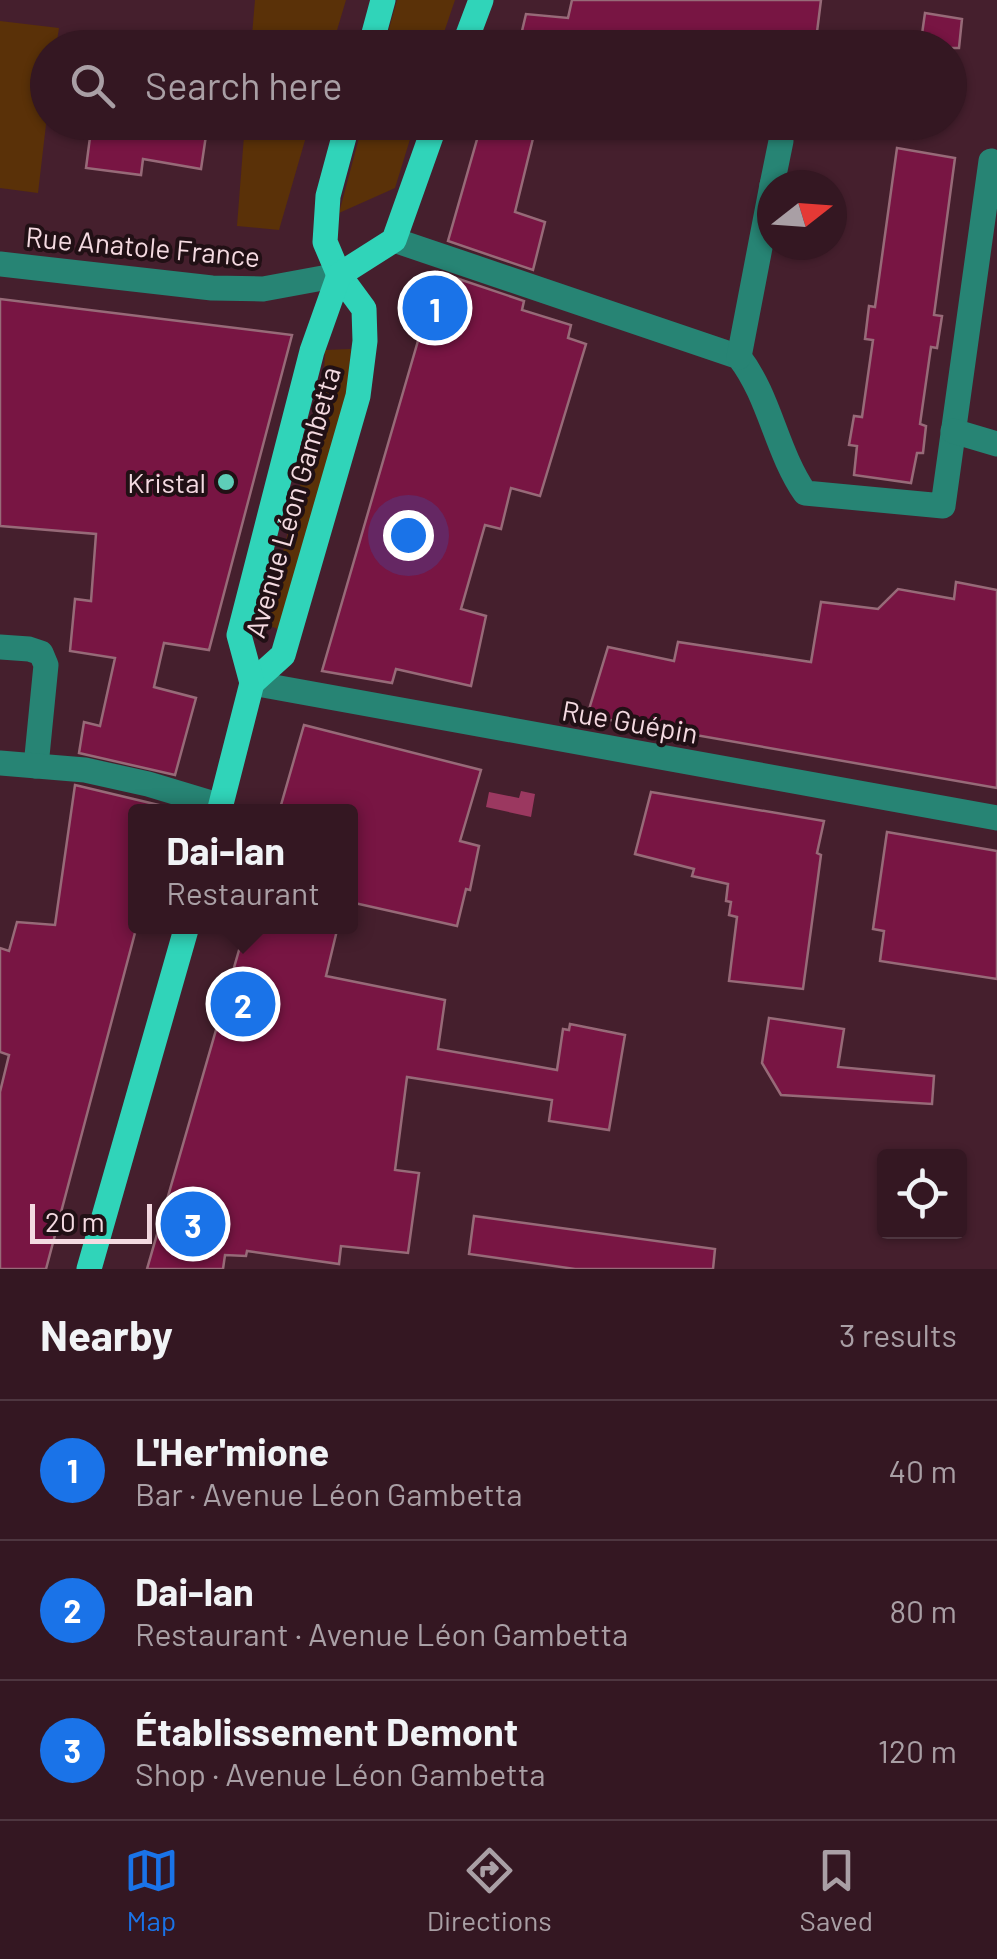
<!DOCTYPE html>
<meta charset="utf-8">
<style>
body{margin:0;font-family:Barlow,sans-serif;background:#3f242f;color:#f1f3f6}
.controls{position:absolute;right:30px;bottom:30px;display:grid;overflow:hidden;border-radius:10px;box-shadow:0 2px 8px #0004}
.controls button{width:90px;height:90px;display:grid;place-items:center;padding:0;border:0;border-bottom:2px solid #4e3640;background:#341722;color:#f1f3f6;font:50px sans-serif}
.compass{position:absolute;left:757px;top:170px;width:90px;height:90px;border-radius:50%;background:#341722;box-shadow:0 2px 8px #0004;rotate:73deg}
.scale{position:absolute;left:30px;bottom:25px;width:122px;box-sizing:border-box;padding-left:10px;border:5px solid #f4dae1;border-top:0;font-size:28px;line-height:35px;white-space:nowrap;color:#f4dae1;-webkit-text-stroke:8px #211015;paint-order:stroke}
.you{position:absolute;left:408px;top:535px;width:35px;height:35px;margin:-25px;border:8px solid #fff;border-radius:50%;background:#1a73e8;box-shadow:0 0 0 15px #1a73e833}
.badge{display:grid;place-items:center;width:65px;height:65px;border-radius:50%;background:#1a73e8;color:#fff;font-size:32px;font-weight:700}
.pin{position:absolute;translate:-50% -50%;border:5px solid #fff;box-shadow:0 2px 10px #0006}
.popup{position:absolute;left:128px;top:804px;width:230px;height:130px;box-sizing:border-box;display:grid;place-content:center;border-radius:10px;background:#341722;filter:drop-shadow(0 2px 8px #0005);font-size:32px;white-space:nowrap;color:#a99fa5}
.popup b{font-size:38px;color:#f1f3f6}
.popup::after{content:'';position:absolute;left:50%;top:100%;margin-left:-20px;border:20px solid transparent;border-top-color:#341722}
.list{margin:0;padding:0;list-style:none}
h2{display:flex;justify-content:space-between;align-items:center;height:130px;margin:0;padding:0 40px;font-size:42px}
h2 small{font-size:32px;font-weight:400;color:#a99fa5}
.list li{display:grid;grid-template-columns:65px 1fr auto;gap:30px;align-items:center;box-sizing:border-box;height:140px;padding:0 40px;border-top:2px solid #4e3640}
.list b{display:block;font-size:38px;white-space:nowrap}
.list p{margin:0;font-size:32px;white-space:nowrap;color:#a99fa5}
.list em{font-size:32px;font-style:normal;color:#a99fa5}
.icon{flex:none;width:55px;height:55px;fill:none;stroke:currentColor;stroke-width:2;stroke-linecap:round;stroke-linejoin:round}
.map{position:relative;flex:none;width:997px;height:1269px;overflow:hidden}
.search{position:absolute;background:#341722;box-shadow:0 2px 8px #0004;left:30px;right:30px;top:30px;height:110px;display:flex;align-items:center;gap:25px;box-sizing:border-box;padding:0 35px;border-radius:55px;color:#a99fa5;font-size:38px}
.sheet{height:550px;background:#341722}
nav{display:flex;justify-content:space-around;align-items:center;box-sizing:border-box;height:140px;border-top:2px solid #4e3640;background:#341722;font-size:28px;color:#a99fa5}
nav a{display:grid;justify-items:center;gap:5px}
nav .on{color:#1a73e8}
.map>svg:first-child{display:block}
.green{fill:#5a3108}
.water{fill:#9b3860}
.building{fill:#781543;stroke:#976a78;stroke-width:2.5}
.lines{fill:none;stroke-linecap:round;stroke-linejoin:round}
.minor{stroke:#278474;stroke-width:25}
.major{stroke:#30d4b9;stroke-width:25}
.poi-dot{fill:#5eceb8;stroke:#211015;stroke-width:4}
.labels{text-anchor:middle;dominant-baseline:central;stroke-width:8;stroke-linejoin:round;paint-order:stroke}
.street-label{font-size:28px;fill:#f4dae1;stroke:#211015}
.poi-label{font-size:28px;fill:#f4dae1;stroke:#211015;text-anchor:end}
</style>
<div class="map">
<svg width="997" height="1269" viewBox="0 0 997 1269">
<rect width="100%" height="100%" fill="#451f2d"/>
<g class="green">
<path d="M255,0H346L332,47H251Z"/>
<path d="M397,0H455L439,47H384Z"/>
<path d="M0,21L59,28L56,47L48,48L47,116L38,193L0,188Z"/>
<path d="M245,123H310L279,230L237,226Z"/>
<path d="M363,123H415L395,188L339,213Z"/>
<path d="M351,349L347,391L281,630L264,624L323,398L325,350Z"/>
</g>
<path class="water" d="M521,791L535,794L531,817L486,807L489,792L519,798Z"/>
<g class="building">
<path d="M572,0H821L815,48H518L526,14L568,18Z"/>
<path d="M925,13L962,19L959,48H920Z"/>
<path d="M92,122H208L201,169L143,159L141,175L86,168Z"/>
<path d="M482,122H537L515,212L545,222L533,270L448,241Z"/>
<path d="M897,148L955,158L934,315L942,316L937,348L931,347L920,424L926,426L923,453H917L911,483L854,475L857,446L849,445L854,416L862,417L873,340L865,339L869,306L875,307Z"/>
<path d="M438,272L524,301L522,310L571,325L568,338L586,344L540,496L511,488L501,529L485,525L461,609L486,616L471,686L396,669L392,683L322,671Z"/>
<path d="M0,299L292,335L209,650L164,643L154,687L196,698L175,775L79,753L84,722L100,726L115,658L70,651L75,599L91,601L96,534L0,526Z"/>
<path d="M956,582L997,590V788L587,716L608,647L674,661L678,642L811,662L821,602L878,609L898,589L954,599Z"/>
<path d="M304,725L481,770L460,841L479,846L470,890L466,889L457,926L350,902V812H279Z"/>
<path d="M75,785L167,807L166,812H136V929L46,1269H0V1092L9,1055L0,1052V948L9,951L17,922L55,925Z"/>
<path d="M651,792L824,821L817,853L821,855L803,989L729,981L737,917L729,915L731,902L726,901L728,884L692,876L694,869L635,854Z"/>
<path d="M887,832L997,851V979L880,961L884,931L873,929Z"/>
<path d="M246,926H338L326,976L445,1000L438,1049L557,1070L563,1029L569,1030L570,1024L625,1035L609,1130L549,1121L552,1100L407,1077L395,1170L419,1173L408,1253L341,1246L339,1264L247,1251L246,1256L225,1255L223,1269H147Z"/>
<path d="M769,1018L844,1029L838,1067L934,1076L932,1104L781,1095L762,1063Z"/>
<path d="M474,1216L715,1249L713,1269H575L469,1254Z"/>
</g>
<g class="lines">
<g class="minor">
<path d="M772,185L781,141"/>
<path d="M394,240L739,357C770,397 776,451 805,493L943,506L991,161"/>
<path d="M0,264L212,288L263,289L339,275"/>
<path d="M739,357L772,185"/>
<path d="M953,431L997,444"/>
<path d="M0,647L29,649L41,653L46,665L36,766"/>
<path d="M252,683L997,818"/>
<path d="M0,763L85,770L148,784L221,806"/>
</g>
<g class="major">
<path d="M370,48L383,0"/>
<path d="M463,48L481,0"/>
<path d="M252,683L283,655L358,396L365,341L364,309L339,275L325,242L328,196L348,122"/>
<path d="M219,812L252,683L239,635L312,351L339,275L394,240L436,122"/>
<path d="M89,1269L187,926"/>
</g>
</g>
<circle class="poi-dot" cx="226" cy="482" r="10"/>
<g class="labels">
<g class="street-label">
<text transform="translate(143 246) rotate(5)">Rue Anatole France</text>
<text transform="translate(292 502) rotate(-74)">Avenue Léon Gambetta</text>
<text transform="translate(630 721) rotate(10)">Rue Guépin</text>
</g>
<g class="poi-label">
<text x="206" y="482">Kristal</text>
</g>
</g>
</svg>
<div class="controls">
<button><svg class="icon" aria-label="locate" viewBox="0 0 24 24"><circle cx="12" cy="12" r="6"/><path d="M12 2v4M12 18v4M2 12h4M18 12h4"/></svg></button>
</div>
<svg class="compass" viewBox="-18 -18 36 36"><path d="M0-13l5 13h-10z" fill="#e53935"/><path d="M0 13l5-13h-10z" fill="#a99fa5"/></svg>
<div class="scale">20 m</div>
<div class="you"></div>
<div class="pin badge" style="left:435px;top:308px">1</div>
<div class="pin badge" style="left:243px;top:1004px">2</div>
<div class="popup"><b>Dai-lan</b>Restaurant</div>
<div class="pin badge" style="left:193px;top:1224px">3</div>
<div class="search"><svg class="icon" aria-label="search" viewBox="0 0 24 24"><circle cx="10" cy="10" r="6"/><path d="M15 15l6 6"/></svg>Search here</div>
</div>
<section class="sheet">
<h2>Nearby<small>3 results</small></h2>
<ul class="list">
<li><span class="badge">1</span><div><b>L'Her'mione</b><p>Bar · Avenue Léon Gambetta</p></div><em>40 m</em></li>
<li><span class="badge">2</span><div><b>Dai-lan</b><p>Restaurant · Avenue Léon Gambetta</p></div><em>80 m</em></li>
<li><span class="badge">3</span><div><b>Établissement Demont</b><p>Shop · Avenue Léon Gambetta</p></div><em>120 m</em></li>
</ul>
</section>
<nav>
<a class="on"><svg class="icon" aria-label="map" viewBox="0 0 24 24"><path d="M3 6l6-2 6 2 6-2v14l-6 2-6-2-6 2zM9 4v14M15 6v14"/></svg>Map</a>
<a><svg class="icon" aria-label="directions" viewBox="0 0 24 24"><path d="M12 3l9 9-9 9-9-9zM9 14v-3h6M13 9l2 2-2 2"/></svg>Directions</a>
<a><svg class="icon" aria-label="saved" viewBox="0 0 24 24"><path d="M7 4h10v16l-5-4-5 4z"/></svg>Saved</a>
</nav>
